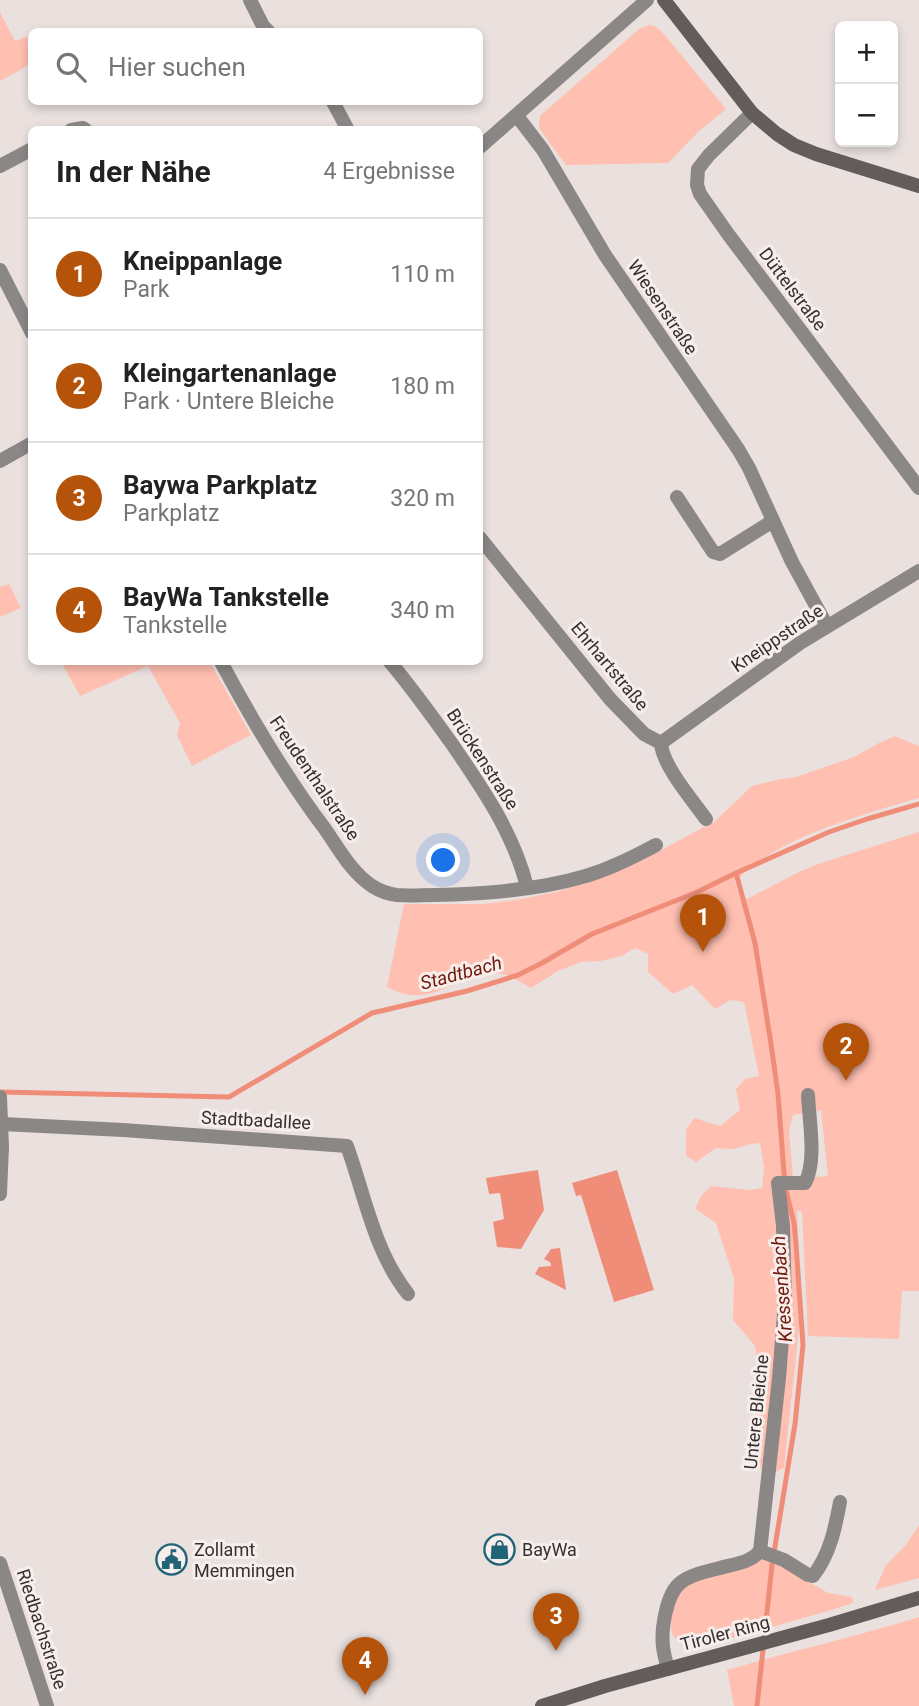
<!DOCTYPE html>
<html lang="de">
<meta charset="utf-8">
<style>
body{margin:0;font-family:Roboto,sans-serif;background:#f2f2f2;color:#222}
.controls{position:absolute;right:21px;top:21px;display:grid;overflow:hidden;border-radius:10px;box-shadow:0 4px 10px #0003}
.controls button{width:63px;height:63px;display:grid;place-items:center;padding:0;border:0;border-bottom:2px solid #e0e0e0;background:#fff;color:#222;font:35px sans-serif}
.you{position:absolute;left:444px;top:861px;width:24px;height:24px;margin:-18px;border:5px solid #fff;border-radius:50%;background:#1a73e8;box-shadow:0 0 0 10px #1a73e833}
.badge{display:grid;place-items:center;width:46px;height:46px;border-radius:50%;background:#b45309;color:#fff;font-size:23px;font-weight:700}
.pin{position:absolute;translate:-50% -58px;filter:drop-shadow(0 2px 4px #0008)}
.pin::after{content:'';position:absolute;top:37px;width:24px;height:21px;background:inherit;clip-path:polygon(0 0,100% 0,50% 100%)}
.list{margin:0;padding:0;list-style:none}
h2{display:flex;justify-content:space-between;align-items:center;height:91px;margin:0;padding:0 28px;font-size:30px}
h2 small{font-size:23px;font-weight:400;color:#767676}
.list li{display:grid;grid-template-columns:46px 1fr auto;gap:21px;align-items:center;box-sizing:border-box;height:112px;padding:0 28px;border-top:2px solid #e0e0e0}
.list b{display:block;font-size:26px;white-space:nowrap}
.list p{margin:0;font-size:23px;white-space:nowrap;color:#767676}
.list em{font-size:23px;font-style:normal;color:#767676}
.icon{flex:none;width:38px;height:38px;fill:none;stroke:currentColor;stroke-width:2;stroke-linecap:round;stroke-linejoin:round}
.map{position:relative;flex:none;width:919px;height:1706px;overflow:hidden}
.search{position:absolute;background:#fff;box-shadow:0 4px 10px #0003;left:28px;top:28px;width:455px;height:77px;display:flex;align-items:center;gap:18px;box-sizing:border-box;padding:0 24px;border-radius:10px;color:#767676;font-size:26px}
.panel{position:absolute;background:#fff;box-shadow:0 4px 10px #0003;left:28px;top:126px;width:455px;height:539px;border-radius:10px}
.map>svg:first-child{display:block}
.green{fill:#ffbfb1;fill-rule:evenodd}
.water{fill:#f08d79}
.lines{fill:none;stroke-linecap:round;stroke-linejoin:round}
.stream{stroke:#f08d79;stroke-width:5}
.street{stroke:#8b8787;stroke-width:14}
.secondary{stroke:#625c5b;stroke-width:14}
.labels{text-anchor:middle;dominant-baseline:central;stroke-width:6;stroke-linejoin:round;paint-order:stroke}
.street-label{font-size:18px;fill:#34302f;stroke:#f7eeec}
.poi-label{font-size:18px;fill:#34302f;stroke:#f7eeec;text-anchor:start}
.water-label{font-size:19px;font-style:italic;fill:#711a0b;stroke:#f7eeec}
</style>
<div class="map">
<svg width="919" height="1706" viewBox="0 0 919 1706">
<rect width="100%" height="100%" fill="#eae1df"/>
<g class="green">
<path d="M0,12L15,41L32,35L31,64L0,81Z"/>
<path d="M649,25L655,26L663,33L726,109L698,132L668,163L566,165L539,128L540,116L639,29Z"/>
<path d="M9,584L21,608L0,617V587Z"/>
<path d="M61,662H210L251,735L192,766L177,735L180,723L148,666L80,696Z"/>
<path d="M895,736L919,746V798C868,813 810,829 765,857C754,863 745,873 735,881L741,902L797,873L818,864L919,832V1291H902L899,1339L808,1336L802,1212L797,1210L801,1308L784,1468L773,1473L763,1472L752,1449L759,1376L755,1346L733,1320L734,1279L716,1223L695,1209L701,1196L711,1186L749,1190L762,1188L764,1168L760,1143L750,1144L735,1149L716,1148L696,1162L686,1156V1130L694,1118L720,1126L740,1110L736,1089L745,1079L759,1076L744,1002L730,1000L715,1009L692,985L673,994L648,972V954L635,948L622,956L600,961L581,962L558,971L531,988C523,984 512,976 502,974C460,966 435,1014 387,987L404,904H483L516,900L556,892L591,881L639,862L715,821L752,786L776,780L796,777L854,757L879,743ZM821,1110L828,1176L793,1179L789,1131L793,1115Z"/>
<path d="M919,1525V1578L875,1590L886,1565L906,1545Z"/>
<path d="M766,1558L790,1568L809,1582L828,1593L852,1597L853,1602L850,1604L835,1609L698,1648C682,1645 669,1640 671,1621C672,1610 676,1598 683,1590C695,1577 748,1563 766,1558Z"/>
<path d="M919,1617V1706H734L727,1670C791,1651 856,1637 919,1617Z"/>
</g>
<g class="water">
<path d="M538,1170L544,1210L521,1249L497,1247L493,1222L504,1219L500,1193L489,1194L486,1178Z"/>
<path d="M617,1170L654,1290L614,1302L581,1195L576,1196L572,1183Z"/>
<path d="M560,1248L566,1290L535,1274L539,1267L551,1266L550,1262L544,1259L551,1249Z"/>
</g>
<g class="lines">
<g class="stream">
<path d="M736,873L755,943L771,1044L778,1094L785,1186L794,1223L796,1244L803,1345L795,1424L772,1565L757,1706"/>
<path d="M0,1092L229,1097L372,1013L467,991L518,975L542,963L592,934L695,893L736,873L829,832L867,819L919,804"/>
</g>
<g class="street">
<path d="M250,0L263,26L269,32"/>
<path d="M333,102L348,130"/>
<path d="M752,113L709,155L698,169L697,185L700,194L728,234L919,488"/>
<path d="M517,116L543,150L605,255L738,449L749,468L792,562L827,626"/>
<path d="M71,130L83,128L86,130"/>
<path d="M480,147L647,0"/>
<path d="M0,166L32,149"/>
<path d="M0,270L32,333"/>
<path d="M0,461L32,443"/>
<path d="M677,497L713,552L720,554L773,521"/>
<path d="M480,538L610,699L644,734L661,743C662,765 693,801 706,819"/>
<path d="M221,662C252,720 285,776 325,829C339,849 351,872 372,886C380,891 388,894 397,895C409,896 422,895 434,895C481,894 538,890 582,877C608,870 632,858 656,845"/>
<path d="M390,662C412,688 432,716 452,744C483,789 514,834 527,887"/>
<path d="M661,743L800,643L919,571"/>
<path d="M0,1097L2,1147L0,1194"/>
<path d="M2,1124L123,1130L347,1146C365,1196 374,1251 408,1294"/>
<path d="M760,1551L779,1378L785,1301L783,1226L778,1183H805C817,1161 809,1120 808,1095"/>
<path d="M0,1563L47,1706"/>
<path d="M668,1669C666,1662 664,1654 663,1647C661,1630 666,1596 679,1584C689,1575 707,1571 720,1568C734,1564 750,1563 760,1551L784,1560L808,1575L813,1576C830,1554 835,1529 840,1502"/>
</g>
<g class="secondary">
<path d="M664,0L752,113L777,134L794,145L816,154L919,186"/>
<path d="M542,1706L605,1686L829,1625L919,1598"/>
</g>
</g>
<defs>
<symbol id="shop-ring" viewBox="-11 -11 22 22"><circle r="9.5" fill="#f7eeec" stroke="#216477" stroke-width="1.5"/><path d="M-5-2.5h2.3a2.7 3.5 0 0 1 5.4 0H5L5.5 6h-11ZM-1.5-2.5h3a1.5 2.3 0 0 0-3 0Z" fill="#216477"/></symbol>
<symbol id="civic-ring" viewBox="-11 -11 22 22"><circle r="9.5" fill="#f7eeec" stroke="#216477" stroke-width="1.5"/><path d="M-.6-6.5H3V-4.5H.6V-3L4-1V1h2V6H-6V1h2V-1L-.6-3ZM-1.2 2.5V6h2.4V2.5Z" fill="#216477"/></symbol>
</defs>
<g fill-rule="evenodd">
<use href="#shop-ring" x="482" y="1532" width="35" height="35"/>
<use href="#civic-ring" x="154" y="1542" width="35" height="35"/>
</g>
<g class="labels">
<g class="street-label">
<text transform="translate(793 289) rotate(53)">Düttelstraße</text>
<text transform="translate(663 307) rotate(56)">Wiesenstraße</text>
<text transform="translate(777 638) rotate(-34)">Kneippstraße</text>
<text transform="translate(610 666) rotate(50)">Ehrhartstraße</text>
<text transform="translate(483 759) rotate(57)">Brückenstraße</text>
<text transform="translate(315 778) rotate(56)">Freudenthalstraße</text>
<text transform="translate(256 1120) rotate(3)">Stadtbadallee</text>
<text transform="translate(756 1412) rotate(-84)">Untere Bleiche</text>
<text transform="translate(42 1629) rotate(72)">Riedbachstraße</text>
<text transform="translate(725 1633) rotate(-15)">Tiroler Ring</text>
</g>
<g class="poi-label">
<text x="194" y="1549">Zollamt<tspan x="194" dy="21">Memmingen</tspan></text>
<text x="522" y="1549">BayWa</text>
</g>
<g class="water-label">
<text transform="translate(461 973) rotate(-15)">Stadtbach</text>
<text transform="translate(782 1289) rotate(-94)">Kressenbach</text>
</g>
</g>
</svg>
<div class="controls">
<button>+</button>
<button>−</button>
</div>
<div class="you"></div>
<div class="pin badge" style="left:703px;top:952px">1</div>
<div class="pin badge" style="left:846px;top:1081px">2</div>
<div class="pin badge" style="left:556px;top:1651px">3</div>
<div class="pin badge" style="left:365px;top:1695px">4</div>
<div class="search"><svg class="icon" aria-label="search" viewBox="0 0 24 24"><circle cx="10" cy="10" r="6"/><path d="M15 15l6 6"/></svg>Hier suchen</div>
<section class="panel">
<h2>In der Nähe<small>4 Ergebnisse</small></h2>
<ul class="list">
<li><span class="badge">1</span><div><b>Kneippanlage</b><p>Park</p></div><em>110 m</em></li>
<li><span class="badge">2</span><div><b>Kleingartenanlage</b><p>Park · Untere Bleiche</p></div><em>180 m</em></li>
<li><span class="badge">3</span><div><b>Baywa Parkplatz</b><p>Parkplatz</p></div><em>320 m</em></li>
<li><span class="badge">4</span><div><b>BayWa Tankstelle</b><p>Tankstelle</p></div><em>340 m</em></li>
</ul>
</section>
</div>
